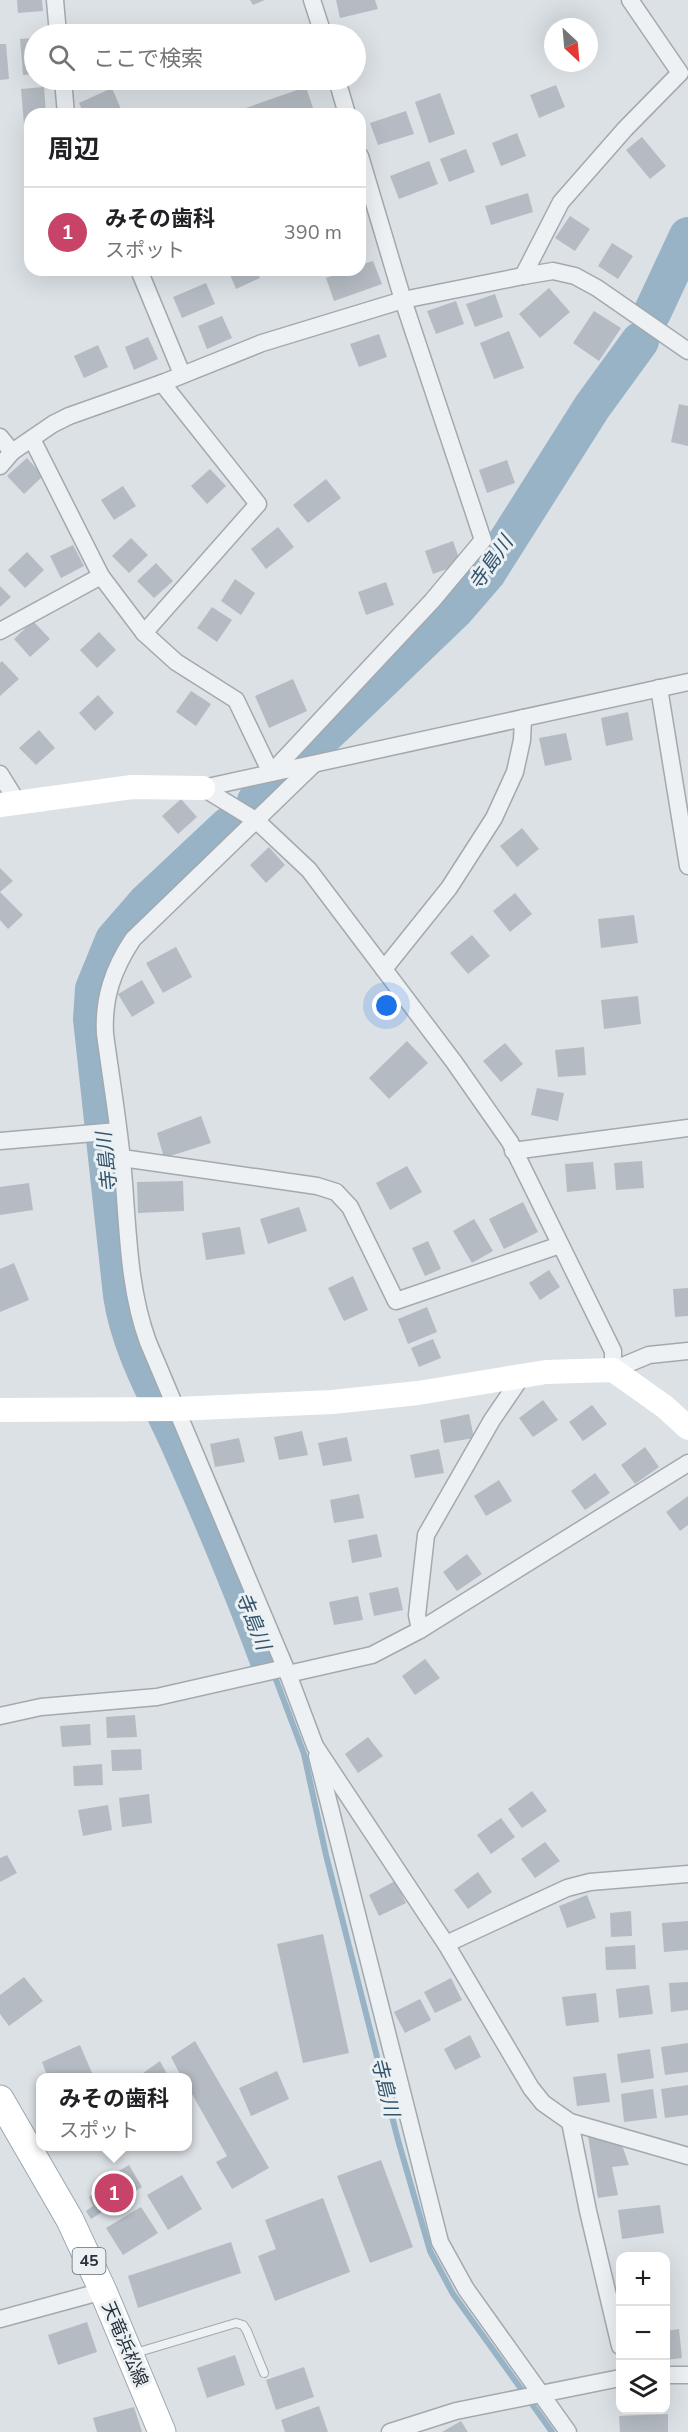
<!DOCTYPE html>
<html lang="ja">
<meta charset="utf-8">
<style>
body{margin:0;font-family:"Nunito Sans","Noto Sans JP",sans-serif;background:#f2f2f2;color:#202124}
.controls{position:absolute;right:18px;bottom:18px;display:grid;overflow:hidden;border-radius:12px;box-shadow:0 6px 24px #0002}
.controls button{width:54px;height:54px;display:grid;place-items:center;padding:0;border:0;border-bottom:2px solid #e0e0e0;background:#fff;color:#202124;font:30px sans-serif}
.compass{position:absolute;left:544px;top:18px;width:54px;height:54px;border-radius:50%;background:#fff;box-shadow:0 6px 24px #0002;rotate:154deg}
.you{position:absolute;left:387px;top:1006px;width:21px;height:21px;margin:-15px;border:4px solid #fff;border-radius:50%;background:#1a73e8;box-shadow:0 0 0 9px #1a73e833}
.badge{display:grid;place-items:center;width:39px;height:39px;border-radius:50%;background:#c74468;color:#fff;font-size:20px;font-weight:700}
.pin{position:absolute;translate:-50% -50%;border:3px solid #fff;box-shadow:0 2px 6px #0006}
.popup{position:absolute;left:36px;top:2073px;width:156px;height:78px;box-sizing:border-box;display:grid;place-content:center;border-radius:12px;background:#fff;filter:drop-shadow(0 2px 4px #0005);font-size:20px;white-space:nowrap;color:#757577}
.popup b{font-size:22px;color:#202124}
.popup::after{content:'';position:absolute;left:50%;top:100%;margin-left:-12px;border:12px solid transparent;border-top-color:#fff}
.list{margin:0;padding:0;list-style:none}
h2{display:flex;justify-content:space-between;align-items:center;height:78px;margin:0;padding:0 24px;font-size:26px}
h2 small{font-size:20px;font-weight:400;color:#757577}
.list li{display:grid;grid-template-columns:39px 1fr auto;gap:18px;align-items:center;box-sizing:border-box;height:90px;padding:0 24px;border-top:2px solid #e0e0e0}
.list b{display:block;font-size:22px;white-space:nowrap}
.list p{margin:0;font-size:20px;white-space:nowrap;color:#757577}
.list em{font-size:20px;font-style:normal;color:#757577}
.icon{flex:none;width:33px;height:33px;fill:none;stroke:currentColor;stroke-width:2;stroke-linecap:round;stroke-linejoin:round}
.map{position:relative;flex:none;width:688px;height:2432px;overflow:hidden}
.search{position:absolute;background:#fff;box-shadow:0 6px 24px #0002;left:24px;top:24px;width:342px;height:66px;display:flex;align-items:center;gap:15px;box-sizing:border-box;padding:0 21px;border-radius:33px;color:#757577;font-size:22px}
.panel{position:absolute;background:#fff;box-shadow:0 6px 24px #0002;left:24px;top:108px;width:342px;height:168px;border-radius:18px}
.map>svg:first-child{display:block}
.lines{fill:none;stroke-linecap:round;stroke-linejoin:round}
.stream{stroke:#98b3c5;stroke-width:6}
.river{stroke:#98b3c5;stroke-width:38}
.building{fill:#b4bbc2}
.lane-casing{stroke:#a2a9af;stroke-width:10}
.street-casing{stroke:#a2a9af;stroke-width:19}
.primary-casing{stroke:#9ca7b1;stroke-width:29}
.lane{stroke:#eef1f4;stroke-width:8}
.street{stroke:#eef1f4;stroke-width:16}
.secondary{stroke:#fff;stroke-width:24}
.primary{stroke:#fff;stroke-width:27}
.labels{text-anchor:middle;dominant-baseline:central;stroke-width:6;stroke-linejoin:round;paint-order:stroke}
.shield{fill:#ebf0f3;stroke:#626a72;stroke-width:1.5}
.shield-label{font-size:16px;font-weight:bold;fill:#27313b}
.street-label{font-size:18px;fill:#27313b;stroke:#ebf0f3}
.water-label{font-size:20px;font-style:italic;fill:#33546d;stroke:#ebf0f3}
</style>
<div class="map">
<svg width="688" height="2432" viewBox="0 0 688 2432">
<rect width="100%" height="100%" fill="#dce1e6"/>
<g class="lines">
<path class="stream" d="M269,1661L304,1754L326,1855L398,2140L430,2251L453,2294L552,2432"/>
<g class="river">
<path d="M652,313L688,236"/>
<path d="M304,755L455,610L487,573L592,407L640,341"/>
<path d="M256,801L276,781"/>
<path d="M228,826L147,902L114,940L94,989L92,1019L122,1295C130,1350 160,1399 182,1449C213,1519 243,1590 269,1661"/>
</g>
</g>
<g class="building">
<path d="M17,0H42L43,11L18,13Z"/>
<path d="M250,0H265L253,5Z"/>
<path d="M336,0H375L378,9L340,18Z"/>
<path d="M34,38V74L23,75L20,39Z"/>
<path d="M0,44H6L9,79L0,80Z"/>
<path d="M556,85L565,107L539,118L530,95Z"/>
<path d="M44,87L46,114H30V125H24L21,89Z"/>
<path d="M306,87L313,108L297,114H242L240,110Z"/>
<path d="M112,88L121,109L110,114H84L79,103Z"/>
<path d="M440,93L455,134L429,143L415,102Z"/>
<path d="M406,111L414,134L378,145L370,123Z"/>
<path d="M517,133L526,156L501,166L492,143Z"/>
<path d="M642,137L666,166L650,179L626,150Z"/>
<path d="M466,149L475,172L449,182L440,159Z"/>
<path d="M429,161L438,184L399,199L390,176Z"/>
<path d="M528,193L533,212L491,225L485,206Z"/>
<path d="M570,216L590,229L575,251L555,238Z"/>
<path d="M612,243L633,256L618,279L598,266Z"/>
<path d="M373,261L382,284L334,301L326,278L348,270H360V265Z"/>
<path d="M228,270H256L260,278L236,289Z"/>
<path d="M206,283L215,304L182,318L173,297Z"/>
<path d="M549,288L570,312L540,338L519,314Z"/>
<path d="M495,294L503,317L475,327L466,304Z"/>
<path d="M456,301L464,324L436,334L427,311Z"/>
<path d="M594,311L621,328L599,361L573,343Z"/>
<path d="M222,316L232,338L207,349L198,326Z"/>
<path d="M509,331L524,368L494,379L480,343Z"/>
<path d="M379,334L387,357L359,367L350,344Z"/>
<path d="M148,337L158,359L134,370L125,347Z"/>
<path d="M98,345L108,367L84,378L74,356Z"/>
<path d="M679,404L688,406V446L671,442Z"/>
<path d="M27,458L43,476L24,494L7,476Z"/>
<path d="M507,460L515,483L487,493L479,470Z"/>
<path d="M210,469L226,486L207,504L191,486Z"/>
<path d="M326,479L341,498L308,523L293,505Z"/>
<path d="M123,486L136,506L114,520L101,500Z"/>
<path d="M278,527L294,547L266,569L251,549Z"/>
<path d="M131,538L148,555L129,573L112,556Z"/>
<path d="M453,541L461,564L433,574L425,551Z"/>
<path d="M73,545L84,566L61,578L50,556Z"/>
<path d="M27,552L44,570L25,588L8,570Z"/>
<path d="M156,563L173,581L154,598L137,581Z"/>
<path d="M235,579L255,593L241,615L221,601Z"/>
<path d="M386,582L394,605L366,615L358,592Z"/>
<path d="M0,586L11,597L0,607Z"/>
<path d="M212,607L232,620L217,642L197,628Z"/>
<path d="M33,621L50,639L30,657L14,639Z"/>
<path d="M99,632L116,650L97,668L80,650Z"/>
<path d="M2,661L19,679L0,696V663Z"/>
<path d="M293,679L307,711L269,728L255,696Z"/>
<path d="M191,691L211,704L196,726L176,712Z"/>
<path d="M98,695L114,713L95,731L79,713Z"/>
<path d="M628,712L633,740L606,746L601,718Z"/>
<path d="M39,730L55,748L36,765L19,748Z"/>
<path d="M566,733L572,760L545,766L539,738Z"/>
<path d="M181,799L197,817L178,834L162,816Z"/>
<path d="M522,828L539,849L517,867L500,846Z"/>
<path d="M269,847L285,865L266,883L250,865Z"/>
<path d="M0,868L13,881L0,892L23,915L8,929L0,920Z"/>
<path d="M515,893L532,914L510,932L493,911Z"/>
<path d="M634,915L638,943L601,948L598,919Z"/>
<path d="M472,935L490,956L468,974L450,953Z"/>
<path d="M176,947L192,977L163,993L146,963Z"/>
<path d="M142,980L155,1003L132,1017L118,994Z"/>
<path d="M638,996L641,1024L604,1029L601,1000Z"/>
<path d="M407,1041L428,1063L389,1099L369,1078Z"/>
<path d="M505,1043L523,1064L501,1082L483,1061Z"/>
<path d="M584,1047L586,1075L558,1077L555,1050Z"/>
<path d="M537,1088L564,1093L558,1121L531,1115Z"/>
<path d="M201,1116L211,1143L164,1158L157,1133Z"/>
<path d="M642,1161L644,1188L616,1190L614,1163Z"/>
<path d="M593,1162L596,1189L567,1192L565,1164Z"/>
<path d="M407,1166L422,1192L390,1210L376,1183Z"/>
<path d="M183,1181L184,1211L138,1213L137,1182Z"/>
<path d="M29,1183L33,1210L0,1215V1187Z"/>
<path d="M523,1202L538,1232L504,1249L489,1219Z"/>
<path d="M299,1207L307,1231L268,1244L260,1219Z"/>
<path d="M474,1219L493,1251L472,1263L453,1231Z"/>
<path d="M240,1227L245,1254L206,1260L202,1233Z"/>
<path d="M428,1241L441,1269L425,1276L412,1248Z"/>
<path d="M14,1263L29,1300L0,1312V1269Z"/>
<path d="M549,1270L560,1287L540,1300L529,1283Z"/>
<path d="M353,1276L368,1310L344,1321L328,1288Z"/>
<path d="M688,1288V1316L675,1317L673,1289Z"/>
<path d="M427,1307L437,1332L408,1344L398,1319Z"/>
<path d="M433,1339L441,1358L419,1367L411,1348Z"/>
<path d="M543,1400L558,1420L533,1437L519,1418Z"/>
<path d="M592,1405L607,1424L583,1441L569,1422Z"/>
<path d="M469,1414L474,1438L444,1443L440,1420Z"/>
<path d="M302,1431L308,1455L279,1460L274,1437Z"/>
<path d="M347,1437L352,1461L323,1466L318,1443Z"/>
<path d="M239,1438L245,1462L215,1467L210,1444Z"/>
<path d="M645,1447L659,1467L635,1484L621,1465Z"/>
<path d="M439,1449L444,1473L415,1478L410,1455Z"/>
<path d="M595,1473L610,1493L585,1510L571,1491Z"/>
<path d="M499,1480L512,1501L486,1516L474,1496Z"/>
<path d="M359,1494L364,1518L334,1523L330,1500Z"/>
<path d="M688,1496V1525L680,1531L666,1512Z"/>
<path d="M377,1534L382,1557L352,1563L348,1540Z"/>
<path d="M467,1554L482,1574L457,1591L443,1572Z"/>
<path d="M398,1587L403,1610L374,1616L369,1593Z"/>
<path d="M358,1596L363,1620L334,1625L329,1602Z"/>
<path d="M425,1659L440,1678L415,1695L402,1676Z"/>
<path d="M135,1715L137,1737L107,1738L106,1717Z"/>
<path d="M90,1724L91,1745L62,1747L60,1726Z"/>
<path d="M368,1737L383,1756L358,1773L345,1754Z"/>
<path d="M141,1749L142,1770L112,1771L111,1750Z"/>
<path d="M102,1764L103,1785L74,1786L73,1766Z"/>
<path d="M532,1791L547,1811L522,1828L508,1809Z"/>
<path d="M149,1794L152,1823L122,1827L119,1798Z"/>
<path d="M108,1805L112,1830L83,1836L78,1810Z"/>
<path d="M501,1818L515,1837L491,1854L477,1835Z"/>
<path d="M545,1842L560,1861L535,1878L521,1859Z"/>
<path d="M7,1855L17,1873L0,1882V1858Z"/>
<path d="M478,1872L492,1892L468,1909L454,1890Z"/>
<path d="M395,1881L406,1903L379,1916L369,1895Z"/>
<path d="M587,1895L596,1918L567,1928L559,1906Z"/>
<path d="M631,1911L632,1936L611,1937L610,1913Z"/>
<path d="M688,1921V1950L664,1952L662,1923Z"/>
<path d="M323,1934L349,2053L303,2063L277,1944Z"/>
<path d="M635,1945L636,1969L606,1970L605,1947Z"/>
<path d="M24,1977L43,2001L9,2026L0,2014V1995Z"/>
<path d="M451,1978L462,2000L435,2013L424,1992Z"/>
<path d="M688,1982V2010L671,2012L669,1983Z"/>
<path d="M649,1985L653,2014L619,2018L616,1989Z"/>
<path d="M596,1993L599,2022L566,2026L562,1997Z"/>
<path d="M420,1999L431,2020L405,2033L394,2012Z"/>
<path d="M470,2035L481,2057L455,2070L444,2049Z"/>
<path d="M195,2041L269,2168L232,2189L216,2162L227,2156L188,2087V2078H182L171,2057Z"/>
<path d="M688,2043V2072L665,2075L661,2047Z"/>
<path d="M80,2045L92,2073L82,2078H48L42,2062Z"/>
<path d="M650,2049L654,2078L621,2083L617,2054Z"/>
<path d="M160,2061L169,2078H136Z"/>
<path d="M277,2071L289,2099L251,2116L239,2088Z"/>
<path d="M606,2073L610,2102L577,2106L573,2077Z"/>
<path d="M688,2085V2115L665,2118L661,2089Z"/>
<path d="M653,2089L657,2118L624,2122L621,2094Z"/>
<path d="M588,2136L622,2145L629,2165L612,2167L618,2195L598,2198Z"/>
<path d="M381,2160L413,2247L370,2263L337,2176Z"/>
<path d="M129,2165L142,2187L91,2219L86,2211L93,2206L89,2197L101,2189L99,2183Z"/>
<path d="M182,2175L202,2209L168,2230L147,2195Z"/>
<path d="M323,2198L350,2272L275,2301L258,2256L276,2249L265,2220Z"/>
<path d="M660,2205L664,2233L622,2239L618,2210Z"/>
<path d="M141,2207L158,2233L123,2255L106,2228Z"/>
<path d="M231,2242L241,2273L138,2308L128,2276Z"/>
<path d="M87,2322L97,2352L58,2365L48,2335Z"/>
<path d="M679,2329L682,2358L666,2360V2331Z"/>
<path d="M235,2355L245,2385L207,2398L197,2368Z"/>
<path d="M304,2367L314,2397L276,2410L266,2380Z"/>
<path d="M319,2406L328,2432H285L281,2420Z"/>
<path d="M134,2407L142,2432H97L93,2418Z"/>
<path d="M668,2414V2432H620L619,2416Z"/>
<path d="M461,2421L468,2432H442Z"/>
</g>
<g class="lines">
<defs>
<path id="lane" d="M132,2354L236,2323L243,2325L247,2331L264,2373"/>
<g id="street">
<path d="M55,0L58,34"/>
<path d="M312,0L323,34"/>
<path d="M63,80L66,114"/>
<path d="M337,80L347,114"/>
<path d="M139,270L182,374"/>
<path d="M523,276L561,202L625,129L680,73L630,0"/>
<path d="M0,437L12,452"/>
<path d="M32,439L101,576L144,633L176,662L236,700L271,773L432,601L483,540L403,300L360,156"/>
<path d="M0,466L12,452L53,424L69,416L165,382L262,343L403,300L523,276L553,271L575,276L597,288L688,351"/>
<path d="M0,631L101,576"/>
<path d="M144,633L258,504L162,383"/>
<path d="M659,688L688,866"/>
<path d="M314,764L133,939C113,969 103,998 105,1034C111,1079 119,1125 123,1171C128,1228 128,1288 148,1342L288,1674L315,1746L446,1944L531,2088L543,2103L570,2122L688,2156"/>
<path d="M0,774L18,803"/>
<path d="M203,788L257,821L309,870L454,1062L510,1142L613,1351V1370L649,1355L688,1351"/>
<path d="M203,788L688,682"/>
<path d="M384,969L449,888L494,818L515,772L522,740L523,718"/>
<path d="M0,1141L118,1131"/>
<path d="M513,1151L688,1128"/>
<path d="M122,1158L317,1186L336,1192L350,1207L396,1301L560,1245"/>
<path d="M420,1630L688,1463"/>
<path d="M288,1674L372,1655L420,1630L417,1615L426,1535L492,1420L522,1376"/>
<path d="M0,1716L41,1707L157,1697L285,1668"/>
<path d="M317,1756L440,2242L466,2289L568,2432"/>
<path d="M446,1944L567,1888L590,1882L688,1874"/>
<path d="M570,2122L588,2211L620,2346"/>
<path d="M0,2319L103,2291"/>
<path d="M666,2375H688"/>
<path d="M390,2432L456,2411L620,2378"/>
</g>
<path id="primary" d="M0,2099L70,2220L103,2291L162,2432"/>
</defs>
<use href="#lane" class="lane-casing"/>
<use href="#street" class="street-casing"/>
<use href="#primary" class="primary-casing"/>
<use href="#lane" class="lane"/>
<use href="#street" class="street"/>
<g class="secondary">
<path d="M0,805L132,787L203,788"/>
<path d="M0,1410L176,1409L332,1402L418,1393L546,1372L613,1370L665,1407L688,1428"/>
</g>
<use href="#primary" class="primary"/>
</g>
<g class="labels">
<rect class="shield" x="72.5" y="2248" width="33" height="26" rx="4.5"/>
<g class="shield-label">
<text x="89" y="2261">45</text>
</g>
<g class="street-label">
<text transform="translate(125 2344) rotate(67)">天竜浜松線</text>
</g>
<g class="water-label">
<text transform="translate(491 563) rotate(-55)">寺島川</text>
<text transform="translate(107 1162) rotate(-96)">寺島川</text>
<text transform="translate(253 1621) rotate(68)">寺島川</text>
<text transform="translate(385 2087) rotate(76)">寺島川</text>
</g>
</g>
</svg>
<div class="controls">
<button>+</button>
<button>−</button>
<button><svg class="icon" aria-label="layers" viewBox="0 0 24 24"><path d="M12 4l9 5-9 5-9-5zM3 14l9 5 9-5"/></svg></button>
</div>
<svg class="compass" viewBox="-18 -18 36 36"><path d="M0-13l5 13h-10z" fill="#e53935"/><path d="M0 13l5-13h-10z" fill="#757577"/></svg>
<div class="you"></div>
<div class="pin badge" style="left:114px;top:2193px">1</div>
<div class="popup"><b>みその歯科</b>スポット</div>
<div class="search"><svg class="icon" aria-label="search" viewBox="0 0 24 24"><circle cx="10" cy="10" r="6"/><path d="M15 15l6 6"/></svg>ここで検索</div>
<section class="panel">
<h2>周辺<small></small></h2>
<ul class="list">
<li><span class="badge">1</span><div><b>みその歯科</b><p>スポット</p></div><em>390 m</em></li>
</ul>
</section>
</div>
